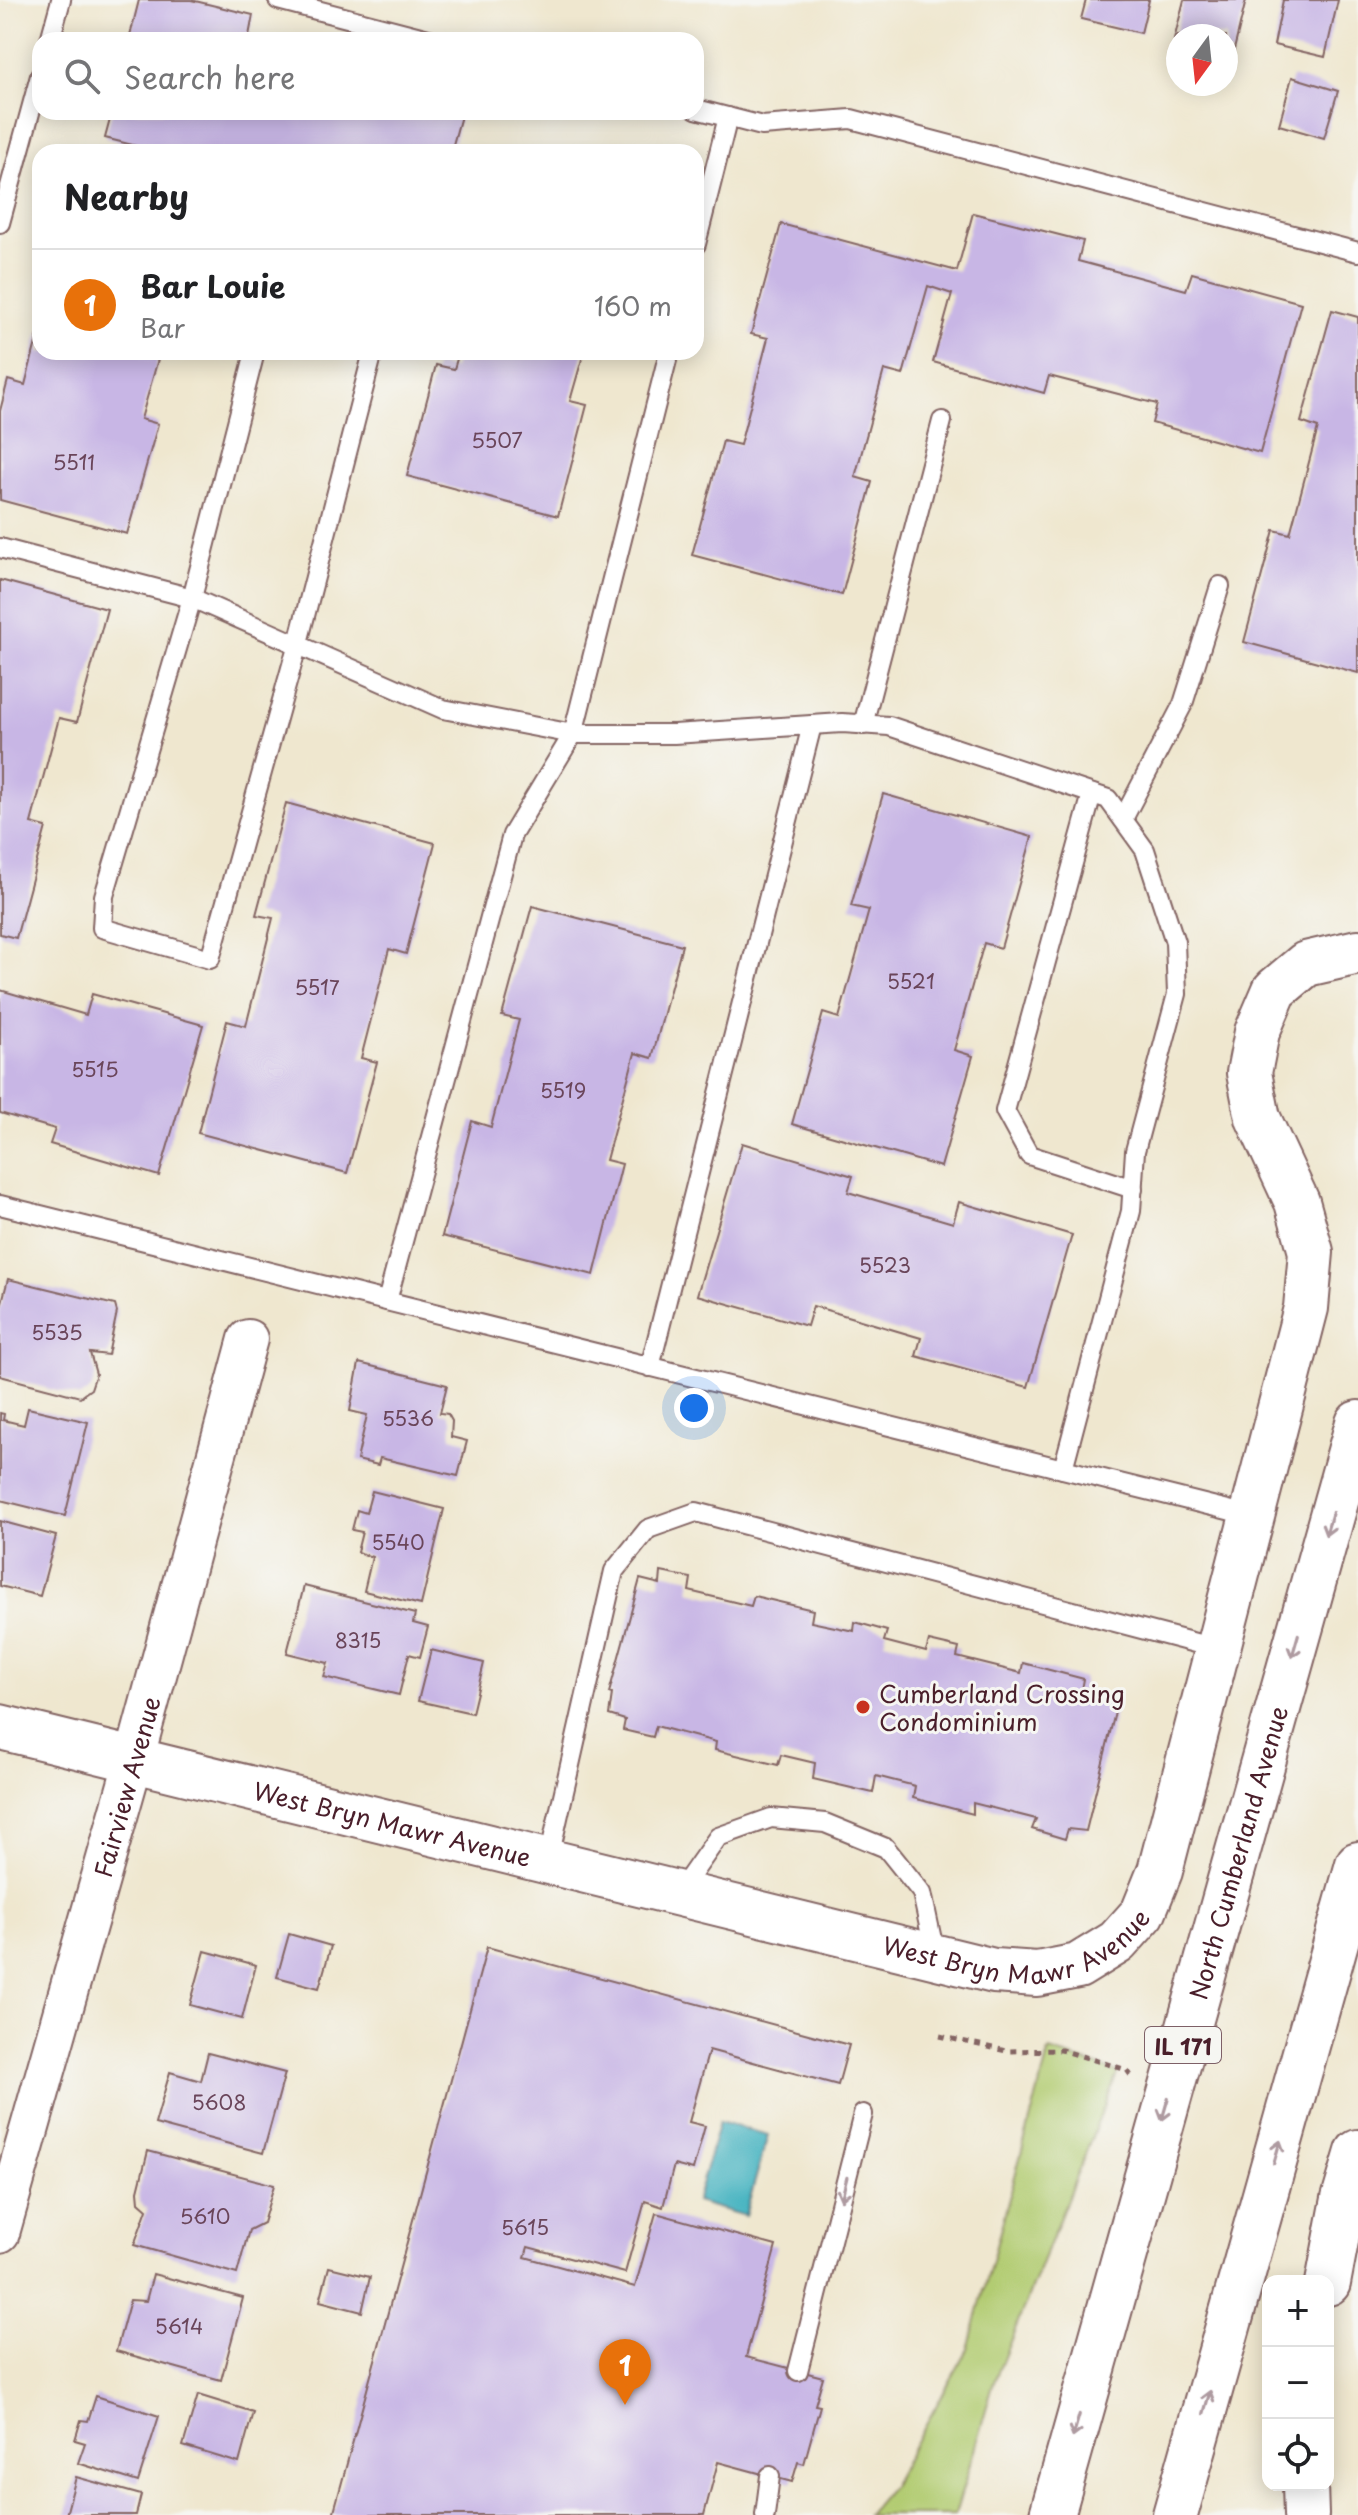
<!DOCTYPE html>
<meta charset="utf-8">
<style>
body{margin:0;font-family:"Playpen Sans",sans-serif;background:#f6f6f6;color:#202124}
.controls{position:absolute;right:24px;bottom:24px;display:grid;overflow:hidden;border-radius:16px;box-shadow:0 4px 20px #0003}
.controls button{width:72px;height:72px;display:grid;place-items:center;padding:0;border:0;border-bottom:2px solid #e0e0e0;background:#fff;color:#202124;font:40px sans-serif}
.compass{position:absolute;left:1166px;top:24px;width:72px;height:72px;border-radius:50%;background:#fff;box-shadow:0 4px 20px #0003;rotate:195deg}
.you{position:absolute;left:694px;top:1408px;width:28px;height:28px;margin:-20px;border:6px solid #fff;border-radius:50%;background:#1a73e8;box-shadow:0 0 0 12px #1a73e833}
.badge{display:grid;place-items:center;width:52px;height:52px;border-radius:50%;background:#c8321e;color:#fff;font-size:26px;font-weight:700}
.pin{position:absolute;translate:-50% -66px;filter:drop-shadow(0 2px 4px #0008)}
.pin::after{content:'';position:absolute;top:42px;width:28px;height:24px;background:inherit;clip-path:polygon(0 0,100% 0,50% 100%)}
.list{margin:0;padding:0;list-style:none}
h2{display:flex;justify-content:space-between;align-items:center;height:104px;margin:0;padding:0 32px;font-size:34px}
h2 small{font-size:26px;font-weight:400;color:#757577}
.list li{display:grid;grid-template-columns:52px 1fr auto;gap:24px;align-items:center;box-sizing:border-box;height:112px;padding:0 32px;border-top:2px solid #e0e0e0}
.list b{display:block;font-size:30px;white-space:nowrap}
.list p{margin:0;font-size:26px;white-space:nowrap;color:#757577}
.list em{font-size:26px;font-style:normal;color:#757577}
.icon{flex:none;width:44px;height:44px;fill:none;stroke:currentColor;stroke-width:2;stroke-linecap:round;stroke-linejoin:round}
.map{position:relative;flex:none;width:1358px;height:2515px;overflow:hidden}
.search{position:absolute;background:#fff;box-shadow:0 4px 20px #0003;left:32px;top:32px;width:672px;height:88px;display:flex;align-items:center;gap:20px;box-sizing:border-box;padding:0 28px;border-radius:24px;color:#757577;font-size:30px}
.panel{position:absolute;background:#fff;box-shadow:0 4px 20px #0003;left:32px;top:144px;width:672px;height:216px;border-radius:24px}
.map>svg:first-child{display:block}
.green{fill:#b2cc72;stroke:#7e764e;stroke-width:2}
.water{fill:#46b4c1;stroke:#486a76;stroke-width:2}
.building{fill:#c8b6e5}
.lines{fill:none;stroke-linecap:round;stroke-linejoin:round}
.service-casing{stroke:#846564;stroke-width:22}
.minor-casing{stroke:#846564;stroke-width:42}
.tertiary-casing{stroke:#846564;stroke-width:48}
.primary-casing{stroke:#846564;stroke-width:48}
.motorway-casing{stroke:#846564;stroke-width:48}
.path{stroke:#846564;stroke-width:5;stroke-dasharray:6 6;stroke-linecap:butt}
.service{stroke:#fff;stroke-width:18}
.minor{stroke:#fff;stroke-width:38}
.tertiary{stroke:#fff;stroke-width:44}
.primary{stroke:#fff;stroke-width:44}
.motorway{stroke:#fff;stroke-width:44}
.oneway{stroke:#ae9aa0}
.poi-dot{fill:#c8321e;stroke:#f6f6f2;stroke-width:3}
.labels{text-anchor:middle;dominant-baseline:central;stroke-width:6;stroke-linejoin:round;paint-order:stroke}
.number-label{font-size:20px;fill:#6a455a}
.shield{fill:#f6f6f2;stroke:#7e6067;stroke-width:2}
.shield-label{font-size:22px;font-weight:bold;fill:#4a1f2b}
.poi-label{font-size:24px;fill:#4a1f2b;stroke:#f6f6f2;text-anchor:start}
.street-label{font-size:24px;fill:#4a1f2b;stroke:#f6f6f2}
</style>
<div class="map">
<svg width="1358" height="2515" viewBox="0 0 1358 2515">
<rect width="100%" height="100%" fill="#f6f6f2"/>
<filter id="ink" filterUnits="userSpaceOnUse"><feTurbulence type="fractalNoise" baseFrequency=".0125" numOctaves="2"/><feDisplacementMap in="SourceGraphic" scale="16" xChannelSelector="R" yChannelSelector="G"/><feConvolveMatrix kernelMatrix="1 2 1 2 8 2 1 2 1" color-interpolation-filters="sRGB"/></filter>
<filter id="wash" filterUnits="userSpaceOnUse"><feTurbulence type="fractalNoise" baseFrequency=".006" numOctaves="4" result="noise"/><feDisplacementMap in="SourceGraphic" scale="32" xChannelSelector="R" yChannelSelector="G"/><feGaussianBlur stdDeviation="1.8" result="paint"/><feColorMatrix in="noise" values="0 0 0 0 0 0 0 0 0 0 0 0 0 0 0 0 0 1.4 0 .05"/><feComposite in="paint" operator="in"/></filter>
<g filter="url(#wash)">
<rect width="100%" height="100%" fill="#efe7cf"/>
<path class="green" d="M1049,2051L1118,2072L994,2382L955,2515H867L890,2488L968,2349Z"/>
<path class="water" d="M719,2122L768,2135L745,2216L696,2202Z"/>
<g id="blocks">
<g class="building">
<path d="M139,0H191L253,15L249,36L261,40H129Z"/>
<path d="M1086,0H1149L1141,33L1081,19Z"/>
<path d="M1184,0H1246L1233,54L1226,52V36H1178V40H1174Z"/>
<path d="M1283,0H1338L1325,57L1274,45Z"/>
<path d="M1292,77L1338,91L1324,138L1279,125Z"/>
<path d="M112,112H462L451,152H160L105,138Z"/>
<path d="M973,213L1083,241L1078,261L1186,290L1192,273L1301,303L1260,453L1152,423L1157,404L1049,376L1044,393L933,362L952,294L928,286L903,375L884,370L855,477L872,482L842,595L692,555L723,441L740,445L768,338L751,334L781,224L957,271Z"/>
<path d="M1332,310L1358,317V673L1244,642L1274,530L1290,534L1318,428L1301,422Z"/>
<path d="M39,331L40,352H160L141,419L158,424L127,534L0,500V411L8,380L25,385Z"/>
<path d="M459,352H584L570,401L587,405L558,516L407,476L436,365L454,369Z"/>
<path d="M0,580L107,609L77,722L59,718L31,823L46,827L16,938L0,934Z"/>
<path d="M883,794L1032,837L1001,948L984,943L954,1050L973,1056L941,1167L792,1124L823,1013L839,1018L869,910L851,906Z"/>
<path d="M286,803L435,843L406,954L389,949L361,1058L377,1062L347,1173L198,1133L227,1021L246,1026L273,918L256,915Z"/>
<path d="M532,906L682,945L652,1058L635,1053L606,1160L622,1164L594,1275L442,1236L472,1121L491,1127L519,1020L502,1016Z"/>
<path d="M0,990L86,1015L92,994L203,1025L159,1176L50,1144L55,1129L0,1113Z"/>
<path d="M742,1143L853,1176L848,1192L953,1223L959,1202L1072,1235L1028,1387L916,1356L921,1338L813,1306L807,1326L697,1295Z"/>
<path d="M8,1279L115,1305L117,1312L108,1355L90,1353L96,1374L91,1389L80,1397L0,1376V1310Z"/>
<path d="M359,1363L447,1385L440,1413L448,1414L452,1421L451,1437L467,1441L458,1476L380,1458L378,1465L357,1460L367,1415L350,1411Z"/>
<path d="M28,1408L88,1422L65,1516L0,1500V1413L4,1414L3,1420L24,1425Z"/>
<path d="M372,1491L444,1509L421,1605L364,1591L372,1557L357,1552L362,1532L352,1530L357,1510L366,1513Z"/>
<path d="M0,1521L56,1536L40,1596L0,1586Z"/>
<path d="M661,1572L691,1578L689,1591L751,1606L754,1596L813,1610L811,1622L854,1631L855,1622L887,1631L884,1641L926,1652L929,1641L959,1648L957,1657L1021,1673L1023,1663L1084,1679L1082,1690L1118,1700L1086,1831L1068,1829L1065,1839L1032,1829L1036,1819L973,1803V1814L913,1798L915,1786L876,1776L873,1793L813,1779L815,1763L781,1755L778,1765L715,1750L716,1742L656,1726L653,1737L623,1730L625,1720L609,1715L612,1694L609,1693L640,1579L660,1584Z"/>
<path d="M304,1586L415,1614L413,1623L428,1627L420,1657L409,1654L399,1695L324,1677L328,1663L287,1653Z"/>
<path d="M431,1650L484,1663L472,1713L418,1701Z"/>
<path d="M289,1934L331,1946L319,1988L277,1977Z"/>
<path d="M487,1947L849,2045L838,2085L709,2050L689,2122L705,2126L693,2170L674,2165L663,2207L645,2201L625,2273L528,2247L525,2257L635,2287L656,2213L776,2246L746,2357L823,2377L815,2405L820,2406L804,2464L798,2462L792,2482L718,2462L704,2515H333Z"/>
<path d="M205,1951L256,1965L242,2019L190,2005Z"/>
<path d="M208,2053L285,2073L263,2153L155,2124L170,2072L201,2081Z"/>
<path d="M148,2151L274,2185L263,2223L249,2230L237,2274L134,2245L147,2209L139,2202L138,2191Z"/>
<path d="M329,2267L370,2277L362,2312L320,2301Z"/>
<path d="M153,2274L243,2298L221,2380L116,2351L130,2300L146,2301Z"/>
<path d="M198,2395L253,2412L239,2463L183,2446Z"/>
<path d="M96,2396L159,2416L138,2482L78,2463L85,2443L75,2440L81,2420L88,2421Z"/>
<path d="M76,2477L141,2495L136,2515H66Z"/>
</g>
</g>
</g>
<g filter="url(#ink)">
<use href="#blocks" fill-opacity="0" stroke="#846564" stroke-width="2"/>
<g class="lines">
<defs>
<g id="service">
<path d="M278,0L432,40"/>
<path d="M50,40L61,0"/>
<path d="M696,109L762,126L851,119L1358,252"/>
<path d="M0,223L40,76"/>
<path d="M696,244L728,117"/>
<path d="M255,352L192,598L104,896L102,928L210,959L298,643L373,352"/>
<path d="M0,548L192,598L443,709L573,734H674L842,723L889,726L1108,799L1145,850L1175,942L1177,994L1135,1151L1131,1211L1063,1469"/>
<path d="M863,725L942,421"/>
<path d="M1092,794L1005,1111L1029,1155L1133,1189"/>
<path d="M1123,819L1183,704L1220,586"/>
<path d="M0,1205L1252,1516"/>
<path d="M387,1301L512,835L573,734L669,352"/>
<path d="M650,1367L812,725"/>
<path d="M548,1862L614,1571L648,1529L696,1512L1218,1649"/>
<path d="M678,1894L718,1837L771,1818L825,1823L886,1848L922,1893L935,1954"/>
<path d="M798,2371L863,2114"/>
<path d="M765,2515L770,2476"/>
</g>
<g id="minor">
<path id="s1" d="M0,2233L134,1760L248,1339"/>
</g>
<g id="tertiary">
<path id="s2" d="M0,1727L994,1971L1037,1974L1078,1966L1117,1942L1143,1913L1160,1871L1306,1308L1311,1252L1297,1202L1258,1118L1249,1073L1257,1032L1275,990L1306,964L1358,952"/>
</g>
<g id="primary">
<path id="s3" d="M1052,2515L1358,1423"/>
<path d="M1175,2515L1358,1864"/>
</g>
<g id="motorway">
<path d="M1328,2283L1344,2199L1358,2152"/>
<path d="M1305,2485L1306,2515"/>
</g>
</defs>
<use href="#service" class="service-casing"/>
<use href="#minor" class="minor-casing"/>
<use href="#tertiary" class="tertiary-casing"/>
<use href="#primary" class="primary-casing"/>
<use href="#motorway" class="motorway-casing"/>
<path class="path" d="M940,2036L1006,2051L1061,2050L1127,2070L1132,2077"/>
<use href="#service" class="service"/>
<use href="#minor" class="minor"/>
<use href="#tertiary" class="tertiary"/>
<use href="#primary" class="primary"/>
<use href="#motorway" class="motorway"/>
</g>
<defs><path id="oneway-shaft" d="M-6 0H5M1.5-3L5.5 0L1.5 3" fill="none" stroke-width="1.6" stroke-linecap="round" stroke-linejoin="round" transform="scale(2)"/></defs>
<g class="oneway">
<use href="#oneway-shaft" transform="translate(1329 1524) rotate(106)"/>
<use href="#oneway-shaft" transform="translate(1295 1646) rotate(106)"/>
<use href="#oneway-shaft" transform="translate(1165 2109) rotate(106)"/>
<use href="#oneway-shaft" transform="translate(1277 2152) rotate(-74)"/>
<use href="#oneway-shaft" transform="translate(844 2189) rotate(104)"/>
<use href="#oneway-shaft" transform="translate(1207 2402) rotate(-74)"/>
<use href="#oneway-shaft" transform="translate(1076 2426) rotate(106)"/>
</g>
</g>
<circle class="poi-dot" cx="863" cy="1707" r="8"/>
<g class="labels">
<g class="number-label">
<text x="497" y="440">5507</text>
<text x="74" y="462">5511</text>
<text x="911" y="981">5521</text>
<text x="317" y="987">5517</text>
<text x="95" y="1069">5515</text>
<text x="563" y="1090">5519</text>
<text x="885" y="1265">5523</text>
<text x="57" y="1332">5535</text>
<text x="408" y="1418">5536</text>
<text x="398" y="1542">5540</text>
<text x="358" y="1640">8315</text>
<text x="219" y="2102">5608</text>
<text x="205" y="2216">5610</text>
<text x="525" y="2227">5615</text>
<text x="179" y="2326">5614</text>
</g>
<rect class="shield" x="1145" y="2027" width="76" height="36" rx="6"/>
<g class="shield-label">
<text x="1183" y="2045">IL 171</text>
</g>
<g class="poi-label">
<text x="879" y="1693">Cumberland Crossing<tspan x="879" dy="28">Condominium</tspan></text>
</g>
<g class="street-label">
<text stroke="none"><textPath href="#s1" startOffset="464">Fairview Avenue</textPath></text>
<text stroke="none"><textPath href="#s2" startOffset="404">West Bryn Mawr Avenue</textPath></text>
<text stroke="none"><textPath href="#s3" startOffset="688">North Cumberland Avenue</textPath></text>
<text stroke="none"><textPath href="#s2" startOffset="1052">West Bryn Mawr Avenue</textPath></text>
</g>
</g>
</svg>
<div class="controls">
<button>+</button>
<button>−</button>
<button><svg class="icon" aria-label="locate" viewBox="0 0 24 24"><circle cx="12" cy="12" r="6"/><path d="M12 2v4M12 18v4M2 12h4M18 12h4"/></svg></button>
</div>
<svg class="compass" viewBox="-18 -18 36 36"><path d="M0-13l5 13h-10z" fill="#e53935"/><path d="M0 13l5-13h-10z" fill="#757577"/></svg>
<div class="you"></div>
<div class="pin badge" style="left:625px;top:2405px;background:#e8710a">1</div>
<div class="search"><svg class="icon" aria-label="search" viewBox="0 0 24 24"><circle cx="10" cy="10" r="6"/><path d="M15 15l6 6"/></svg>Search here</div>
<section class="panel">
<h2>Nearby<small></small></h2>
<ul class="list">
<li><span class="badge" style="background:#e8710a">1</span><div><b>Bar Louie</b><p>Bar</p></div><em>160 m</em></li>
</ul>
</section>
</div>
